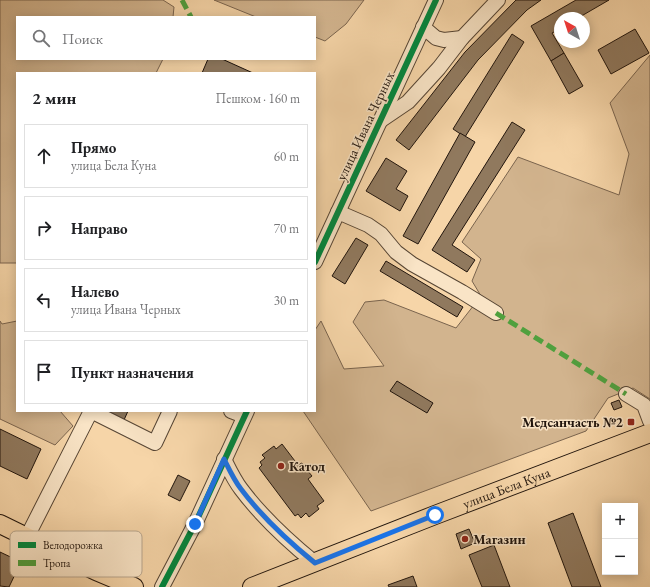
<!DOCTYPE html>
<html lang="ru">
<meta charset="utf-8">
<style>
body{margin:0;font-family:"EB Garamond",serif;background:#f6f6f6;color:#202124}
.controls{position:absolute;right:12px;bottom:12px;display:grid;overflow:hidden;border-radius:0px;box-shadow:0 2px 10px #0003}
.controls button{width:36px;height:36px;display:grid;place-items:center;padding:0;border:0;border-bottom:1px solid #e0e0e0;background:#fff;color:#202124;font:20px sans-serif}
.compass{position:absolute;left:554px;top:12px;width:36px;height:36px;border-radius:50%;background:#fff;box-shadow:0 2px 10px #0003;rotate:321deg}
.stop{position:absolute;width:12px;height:12px;margin:-9px;border:3px solid #1a73e8;border-radius:50%;background:#fff}
.stop.end{background:#1a73e8;border-color:#fff;box-shadow:0 1px 4px #0008}
.list{margin:0;padding:0;list-style:none}
h2{display:flex;justify-content:space-between;align-items:center;height:52px;margin:0;padding:0 16px;font-size:17px}
h2 small{font-size:13px;font-weight:400;color:#757577}
.list li{display:grid;grid-template-columns:26px 1fr auto;gap:12px;align-items:center;box-sizing:border-box;height:64px;margin:0 8px 8px;padding:0 8px;border:1px solid #e0e0e0;border-radius:0px}
.list b{display:block;font-size:15px;white-space:nowrap}
.list p{margin:0;font-size:13px;white-space:nowrap;color:#757577}
.list em{font-size:13px;font-style:normal;color:#757577}
.icon{flex:none;width:22px;height:22px;fill:none;stroke:currentColor;stroke-width:2;stroke-linecap:round;stroke-linejoin:round}
.map{position:relative;flex:none;width:650px;height:587px;overflow:hidden}
.search{position:absolute;background:#fff;box-shadow:0 2px 10px #0003;left:16px;top:16px;width:300px;height:44px;display:flex;align-items:center;gap:10px;box-sizing:border-box;padding:0 14px;border-radius:0px;color:#757577;font-size:15px}
.panel{position:absolute;background:#fff;box-shadow:0 2px 10px #0003;left:16px;top:72px;width:300px;height:340px;border-radius:0px}
.map>svg:first-child{display:block}
.green{fill:#d2b48e;stroke:#7a644e}
.building{fill:#90795e;stroke:#21150d}
.lines{fill:none;stroke-linecap:round;stroke-linejoin:round}
.minor-casing{stroke:#564534;stroke-width:16}
.major-casing{stroke:#21150d;stroke-width:20}
.path{stroke:#21150d;stroke-width:2.5;stroke-dasharray:1 2;stroke-linecap:butt}
.minor{stroke:#f9e4c6;stroke-width:14}
.major{stroke:#f6d5a8;stroke-width:18}
.quiet{stroke:#50a03e;stroke-width:5;stroke-dasharray:10 5;stroke-linecap:butt}
.cycleway-casing{stroke:#f9e4c6;stroke-width:8}
.cycleway{stroke:#00873e;stroke-width:6}
.route{stroke:#1a73e8;stroke-width:5}
.poi-dot{fill:#8f2418;stroke:#f9e4c6;stroke-width:1.5}
.labels{text-anchor:middle;dominant-baseline:central;stroke-width:3;stroke-linejoin:round;paint-order:stroke}
.street-label{font-size:14px;fill:#21150d;stroke:#f9e4c6}
.poi-label{font-size:14px;font-weight:bold;fill:#21150d;stroke:#f9e4c6;text-anchor:start}
.key{fill:#f9e4c6;stroke:#b8a68e;stroke-width:1}
.key-label{font-size:11px;fill:#21150d}
</style>
<div class="map">
<svg width="650" height="587" viewBox="0 0 650 587">
<rect width="100%" height="100%" fill="#f6d5a8"/>
<filter id="stains"><feTurbulence type="fractalNoise" baseFrequency=".005" numOctaves="4"/><feColorMatrix values="0 0 0 0 .2 0 0 0 0 .09 0 0 0 0 .02 0 0 0 .5 -.17"/></filter>
<radialGradient id="worn" r=".72"><stop offset=".6" stop-color="#630" stop-opacity="0"/><stop offset="1" stop-color="#630" stop-opacity=".3"/></radialGradient>
<g class="green">
<path d="M0,0H163L174,7L173,17H17V59H163L156,73H17V263H0Z"/>
<path d="M214,0H364L346,24L325,41L315,37V17H256Z"/>
<path d="M650,55V399L633,388L608,398L586,431L371,511L303,411H315V330L321,321L344,369L384,366L353,322L365,302L384,300L456,328L481,296L472,281L481,259L462,242L518,157L619,195L629,154L610,103Z"/>
<path d="M0,321L2,324L17,321V411H60L73,426L55,445L0,419Z"/>
</g>
<g class="building">
<path d="M516,0H541L527,10L478,60L409,150L396,140L465,52Z"/>
<path d="M576,0H609L578,18H560V29L552,33L564,53L551,61L531,26Z"/>
<path d="M635,29L649,53L611,74L598,50Z"/>
<path d="M512,34L524,42L465,137L453,129Z"/>
<path d="M564,53L583,86L569,94L551,61Z"/>
<path d="M208,59H222L253,73H202Z"/>
<path d="M512,122L525,130L452,245L475,260L467,272L432,250Z"/>
<path d="M460,133L475,142L418,244L403,236Z"/>
<path d="M386,158L407,171L396,189L408,196L400,211L366,191Z"/>
<path d="M356,238L368,245L345,284L332,276Z"/>
<path d="M386,261L463,307L457,317L380,271Z"/>
<path d="M397,381L433,403L427,413L390,391Z"/>
<path d="M619,400L622,407L614,410L611,403Z"/>
<path d="M107,411H128L124,420Z"/>
<path d="M0,429L41,449L27,479L0,466Z"/>
<path d="M282,444L298,465L302,463L307,470L312,476L308,479L324,501L317,506L319,509L309,517L306,513L301,518L298,514L295,516L259,468L262,465L260,462L265,458L262,455L274,446L276,449Z"/>
<path d="M178,475L190,481L180,501L168,495Z"/>
<path d="M573,513L601,587H572L548,523Z"/>
<path d="M469,529L475,543L461,549L456,534Z"/>
<path d="M494,545L510,587H482L469,555Z"/>
<path d="M0,552L21,562L9,587L0,586Z"/>
<path d="M413,576L417,587H389L388,585Z"/>
</g>
<g class="lines">
<defs>
<g id="minor">
<path d="M423,27L436,38L444,40L462,38"/>
<path d="M380,121L408,102L439,68L462,38L498,0"/>
<path d="M338,212L368,225L381,234L396,252L412,264L462,292L496,313"/>
<path d="M315,262L436,0"/>
<path d="M626,394L644,405L650,421"/>
<path d="M91,411L155,443L170,411"/>
<path d="M231,411L244,416"/>
<path d="M224,459C229,469 234,480 241,489C262,517 288,541 315,563"/>
<path d="M27,537L91,411"/>
<path d="M162,587L195,524L247,411"/>
</g>
<g id="major">
<path d="M0,524L96,571L134,587"/>
<path id="s1" d="M252,587L435,515L650,433"/>
</g>
</defs>
<use href="#minor" class="minor-casing"/>
<use href="#major" class="major-casing"/>
<path class="path" d="M111,561L118,537"/>
<use href="#minor" class="minor"/>
<use href="#major" class="major"/>
<g class="quiet">
<path d="M182,0L191,17"/>
<path d="M496,313L626,394"/>
</g>
<defs>
<g id="cycleway">
<path d="M315,262L436,0"/>
<path d="M162,587L195,524L247,411"/>
</g>
</defs>
<use href="#cycleway" class="cycleway-casing"/>
<use href="#cycleway" class="cycleway"/>
</g>
<g class="lines">
<path class="route" d="M195,524L224,459C229,469 234,480 241,489C262,517 288,541 315,563L435,515"/>
</g>
<g class="poi-dot">
<rect x="627" y="418" width="8" height="8" rx="2"/>
<circle cx="281" cy="466" r="4"/>
<circle cx="465" cy="539" r="4"/>
</g>
<g class="labels">
<g class="street-label">
<text transform="translate(365 126) rotate(-65)">улица Ивана Черных</text>
<text stroke="none"><textPath href="#s1" startOffset="273">улица Бела Куна</textPath></text>
</g>
<g class="poi-label">
<text x="623" y="422" text-anchor="end">Медсанчасть №2</text>
<text x="289" y="466">Катод</text>
<text x="473" y="539">Магазин</text>
</g>
</g>
<rect x="10" y="531" width="132" height="46" rx="6" class="key"/>
<rect x="18" y="542" width="18" height="6" fill="#00873e"/>
<rect x="18" y="560" width="18" height="6" fill="#50a03e"/>
<g class="key-label">
<text x="43" y="549">Велодорожка</text>
<text x="43" y="567">Тропа</text>
</g>
<rect width="100%" height="100%" filter="url(#stains)"/>
<rect width="100%" height="100%" fill="url(#worn)"/>
</svg>
<div class="controls">
<button>+</button>
<button>−</button>
</div>
<svg class="compass" viewBox="-18 -18 36 36"><path d="M0-13l5 13h-10z" fill="#e53935"/><path d="M0 13l5-13h-10z" fill="#757577"/></svg>
<div class="stop" style="left:435px;top:515px"></div>
<div class="stop end" style="left:195px;top:524px"></div>
<div class="search"><svg class="icon" aria-label="search" viewBox="0 0 24 24"><circle cx="10" cy="10" r="6"/><path d="M15 15l6 6"/></svg>Поиск</div>
<section class="panel">
<h2>2 мин<small>Пешком · 160 m</small></h2>
<ul class="list">
<li><svg class="icon" aria-label="ahead" viewBox="0 0 24 24"><path d="M12 20V5M6 11l6-6 6 6"/></svg><div><b>Прямо</b><p>улица Бела Куна</p></div><em>60 m</em></li>
<li><svg class="icon" aria-label="right" viewBox="0 0 24 24"><path d="M7 20v-9h11M14 6l5 5-5 5"/></svg><div><b>Направо</b></div><em>70 m</em></li>
<li><svg class="icon" aria-label="left" viewBox="0 0 24 24"><path d="M17 20v-9H6M10 6l-5 5 5 5"/></svg><div><b>Налево</b><p>улица Ивана Черных</p></div><em>30 m</em></li>
<li><svg class="icon" aria-label="arrive" viewBox="0 0 24 24"><path d="M6 21V4h12l-3 4 3 4H6"/></svg><div><b>Пункт назначения</b></div></li>
</ul>
</section>
</div>
